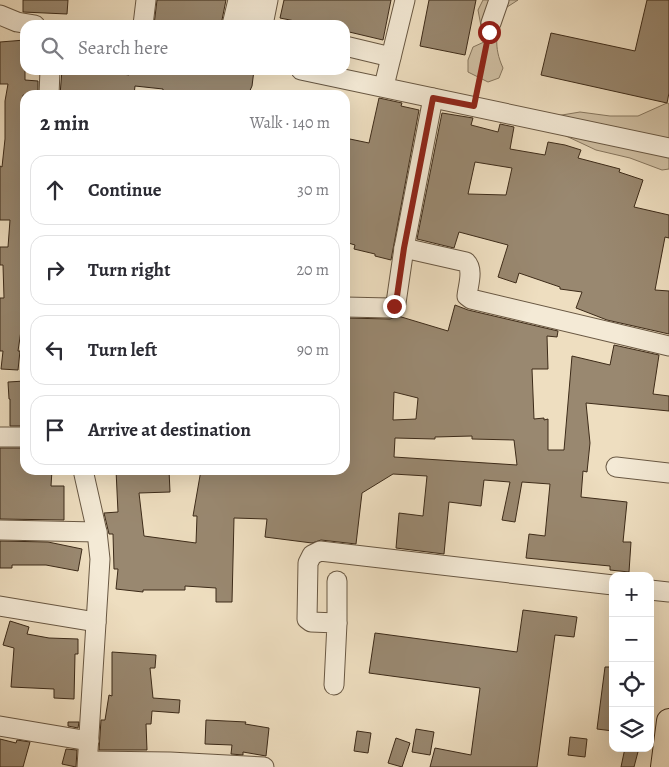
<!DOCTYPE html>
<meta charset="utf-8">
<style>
body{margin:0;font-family:Alegreya,serif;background:#f7f7f7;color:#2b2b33}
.controls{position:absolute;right:15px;bottom:15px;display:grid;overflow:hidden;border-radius:10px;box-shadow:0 5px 20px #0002}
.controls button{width:45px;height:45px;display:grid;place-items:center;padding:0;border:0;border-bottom:1px solid #e1e1e2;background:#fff;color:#2b2b33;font:25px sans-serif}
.stop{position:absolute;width:15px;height:15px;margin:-11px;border:4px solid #8f2418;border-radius:50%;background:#fff}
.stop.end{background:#8f2418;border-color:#fff;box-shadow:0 1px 5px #0008}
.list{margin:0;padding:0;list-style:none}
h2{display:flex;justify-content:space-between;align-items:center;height:65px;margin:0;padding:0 20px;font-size:21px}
h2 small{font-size:16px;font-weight:400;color:#7c7c81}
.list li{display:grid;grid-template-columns:32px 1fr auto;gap:15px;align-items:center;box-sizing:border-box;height:70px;margin:0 10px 10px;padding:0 10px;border:1px solid #e1e1e2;border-radius:15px}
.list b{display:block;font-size:19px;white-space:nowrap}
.list em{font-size:16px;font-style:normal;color:#7c7c81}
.icon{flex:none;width:28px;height:28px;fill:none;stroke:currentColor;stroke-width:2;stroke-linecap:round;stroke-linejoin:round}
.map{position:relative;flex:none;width:669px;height:767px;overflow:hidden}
.search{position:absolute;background:#fff;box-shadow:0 5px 20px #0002;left:20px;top:20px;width:330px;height:55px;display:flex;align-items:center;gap:12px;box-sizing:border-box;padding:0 18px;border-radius:15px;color:#7c7c81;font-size:19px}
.panel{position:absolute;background:#fff;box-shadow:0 5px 20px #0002;left:20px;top:90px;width:330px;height:385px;border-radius:15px}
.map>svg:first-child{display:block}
.green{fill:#d0c0a4;stroke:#86765e}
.building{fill:#998870;stroke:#3d2b19;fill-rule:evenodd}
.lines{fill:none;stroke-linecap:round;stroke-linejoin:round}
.minor-casing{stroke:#695843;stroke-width:21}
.major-casing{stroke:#3d2b19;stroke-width:26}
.path{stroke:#3d2b19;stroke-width:2.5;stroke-dasharray:1 2.5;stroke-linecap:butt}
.minor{stroke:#f4ead6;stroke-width:19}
.major{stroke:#eedec0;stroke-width:24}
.route{stroke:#8f2418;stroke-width:6}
</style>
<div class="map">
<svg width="669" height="767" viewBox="0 0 669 767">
<rect width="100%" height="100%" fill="#eedec0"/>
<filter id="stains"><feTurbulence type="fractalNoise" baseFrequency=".004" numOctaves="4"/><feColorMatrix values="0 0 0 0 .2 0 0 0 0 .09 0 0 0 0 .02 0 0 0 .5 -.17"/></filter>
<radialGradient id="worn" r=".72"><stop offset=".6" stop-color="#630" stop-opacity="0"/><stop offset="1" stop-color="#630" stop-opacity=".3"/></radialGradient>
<g class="green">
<path d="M483,0H518L501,11C497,33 493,46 503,68L499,78L488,82L468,72V60L473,47L484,42L478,10Z"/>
<path d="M667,103L669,104V169L662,170L630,158L596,150L564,135L556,116L580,112L610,116H638Z"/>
</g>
<g class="building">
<path d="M23,0H68L67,14L23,12Z"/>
<path d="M157,0H226L221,25H154Z"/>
<path d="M284,0H391L383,40L345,31V25H315L280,18Z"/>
<path d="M429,0H476L465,55L420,46Z"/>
<path d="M647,0H669V93L667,103L541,75L551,33L635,51Z"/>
<path d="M25,40V80L38,81V95H23V137H25V150L21,182H25V240H21V268H25V317H23L18,351H20L18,370L1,369L3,351H0V298H4L3,265H0V247H8L10,220H0V166L2,167L5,139V101L8,84H0V42Z"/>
<path d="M62,70H98L129,75L130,70H254L252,86L248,95H163V89L135,86L134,95H60Z"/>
<path d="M379,98L402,103L401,106L419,110L391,260L375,256V254L354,249L355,245L345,242V138L369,143Z"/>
<path d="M442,113L473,118L471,125L498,132L500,124L514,127L510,149L545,155L548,142L565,145L581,150L578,158L620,169L619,172L643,180L634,207L669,215V238L665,237L655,290L669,291V334L607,320L576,308L582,292L560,289V287L519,273L516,283L498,277L508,245L459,232L454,248L417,239ZM475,162L512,168L506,195L468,194Z"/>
<path d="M455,305L468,310L558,331L557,337L547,336L548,369H532L534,419L544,418V420L548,419V450H564L572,356L610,365L614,345L659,355L653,394L669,396V411L586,403L590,443L587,472L583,471L581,497L627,502L623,542H631L629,572L610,570V566L526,558L529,534L545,536L550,484L522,482L515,522L502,520L510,482L484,480L481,506L449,502L444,554L396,548L399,513L423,516L427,476L393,474L362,493L356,544L321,540L312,543L265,537L267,519L234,518L232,602H216V588L185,586V590H143V592L116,589L118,569H114L113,534H109L104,513L118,512L116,470H169L170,492L139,493L144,536L196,543L197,516H193L201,470H345V318L390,319L398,316L448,331ZM394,392L418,398L416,419L393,420ZM472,436V439L514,440L517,465L394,457L395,438L435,439V437Z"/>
<path d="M25,381V426H10V399H9L8,382Z"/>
<path d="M0,448H25V470H52L51,486H64V520L0,519Z"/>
<path d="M0,541L48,542L82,549L78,571L46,565H12V568H0Z"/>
<path d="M523,610L577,617L574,637L555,635L537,767H430L435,748L471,755L480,688L369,673L375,633L517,652Z"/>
<path d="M10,621L29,627L27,634L49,638L78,639V654H75L74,699L54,698V689L11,687L14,648L3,645Z"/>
<path d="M112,652L156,655L155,668H150L153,698L180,700L179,713L152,711L151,724H146L147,750H99L101,720H105L109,695L112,696Z"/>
<path d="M605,667H613V731L597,729Z"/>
<path d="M206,720L246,722L245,724L269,728L266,756L243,752V755L231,754L232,745L205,744Z"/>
<path d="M68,722H79L78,728L68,726Z"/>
<path d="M416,729L434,732L430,755L412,752Z"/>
<path d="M357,731L371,733L368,753L354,751Z"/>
<path d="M570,737L587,739L585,757L568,755Z"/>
<path d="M396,738L410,743L402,767L388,763Z"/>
<path d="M0,739L16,743L17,740L30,742L23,767H0Z"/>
<path d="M625,748H639L634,767H621Z"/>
<path d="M66,749L77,750L76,767L62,764Z"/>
</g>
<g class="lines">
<defs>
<g id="minor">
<path d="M0,15L17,22L35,25"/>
<path d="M491,23L499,0"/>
<path d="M143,25L146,0"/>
<path d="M232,25L238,0"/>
<path d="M249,25L253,0"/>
<path d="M263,25L268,0"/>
<path d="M345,46L391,57"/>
<path d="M301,70L669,148"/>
<path d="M384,86L405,0"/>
<path d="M49,95L50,70"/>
<path d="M404,248L466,262C474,270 468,285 467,296L471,299L669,346"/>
<path d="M345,307L390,308L396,303L404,248L433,98"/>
<path d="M0,437H25"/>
<path d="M616,467L669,473"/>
<path d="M83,470L97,532L100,559L87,767"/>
<path d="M0,530L97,532"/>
<path d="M337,581V623"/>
<path d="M650,590L669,592"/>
<path d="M0,606L96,622"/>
<path d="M334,685L337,623L311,622L307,619L308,563L312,555L320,551L613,585"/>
<path d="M0,726L89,741"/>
<path d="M88,761L170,762L264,767"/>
</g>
<path id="major" d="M663,767L669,721"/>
</defs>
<use href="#minor" class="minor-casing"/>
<use href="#major" class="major-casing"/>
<path class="path" d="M477,89L488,39"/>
<use href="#minor" class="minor"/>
<use href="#major" class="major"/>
</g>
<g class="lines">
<path class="route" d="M394,306L396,303L404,248L433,98L474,106L489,32"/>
</g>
<rect width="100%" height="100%" filter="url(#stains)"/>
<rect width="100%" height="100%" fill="url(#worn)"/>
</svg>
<div class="controls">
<button>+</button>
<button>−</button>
<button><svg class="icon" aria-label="locate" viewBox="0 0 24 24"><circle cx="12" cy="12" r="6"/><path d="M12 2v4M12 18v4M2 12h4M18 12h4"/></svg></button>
<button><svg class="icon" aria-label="layers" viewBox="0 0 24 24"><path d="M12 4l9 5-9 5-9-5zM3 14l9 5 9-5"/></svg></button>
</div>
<div class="stop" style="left:489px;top:32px"></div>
<div class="stop end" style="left:394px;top:306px"></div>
<div class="search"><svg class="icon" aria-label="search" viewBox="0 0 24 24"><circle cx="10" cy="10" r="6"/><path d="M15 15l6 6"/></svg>Search here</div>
<section class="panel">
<h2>2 min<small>Walk · 140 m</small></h2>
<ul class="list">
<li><svg class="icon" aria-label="ahead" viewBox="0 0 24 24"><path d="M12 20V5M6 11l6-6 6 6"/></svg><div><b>Continue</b></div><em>30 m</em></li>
<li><svg class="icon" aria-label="right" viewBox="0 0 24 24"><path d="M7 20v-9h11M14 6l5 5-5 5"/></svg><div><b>Turn right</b></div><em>20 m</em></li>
<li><svg class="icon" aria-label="left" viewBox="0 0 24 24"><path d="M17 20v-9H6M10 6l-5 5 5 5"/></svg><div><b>Turn left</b></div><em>90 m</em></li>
<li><svg class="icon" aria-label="arrive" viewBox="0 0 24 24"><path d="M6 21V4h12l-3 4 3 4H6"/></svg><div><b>Arrive at destination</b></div></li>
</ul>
</section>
</div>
